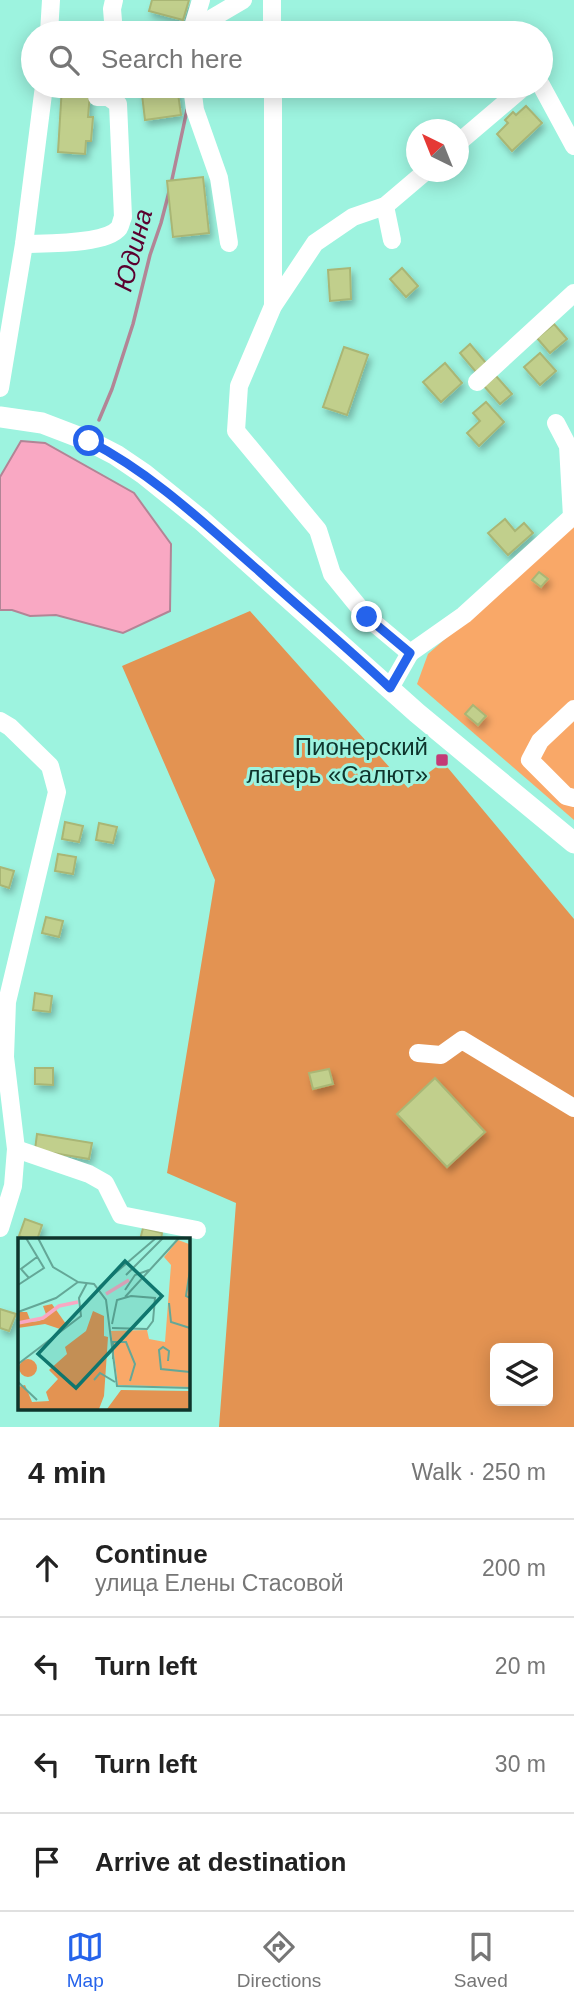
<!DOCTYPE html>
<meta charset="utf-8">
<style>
body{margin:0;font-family:Helvetica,sans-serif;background:#f2f2f2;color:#222}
.controls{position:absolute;right:21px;bottom:21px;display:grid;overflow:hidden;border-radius:10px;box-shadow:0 4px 18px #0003}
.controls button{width:63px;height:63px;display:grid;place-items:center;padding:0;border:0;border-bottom:2px solid #e0e0e0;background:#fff;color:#222;font:35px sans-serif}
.compass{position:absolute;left:406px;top:119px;width:63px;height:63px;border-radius:50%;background:#fff;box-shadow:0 4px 18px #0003;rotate:317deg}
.stop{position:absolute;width:21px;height:21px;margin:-16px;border:5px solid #2563eb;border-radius:50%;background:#fff}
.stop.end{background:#2563eb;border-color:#fff;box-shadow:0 2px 7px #0008}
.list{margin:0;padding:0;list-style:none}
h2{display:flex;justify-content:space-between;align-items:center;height:91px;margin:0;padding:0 28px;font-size:30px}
h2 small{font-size:23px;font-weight:400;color:#767676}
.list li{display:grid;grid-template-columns:46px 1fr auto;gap:21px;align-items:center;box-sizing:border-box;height:98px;padding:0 28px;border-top:2px solid #e0e0e0}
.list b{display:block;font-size:26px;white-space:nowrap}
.list p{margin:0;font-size:23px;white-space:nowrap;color:#767676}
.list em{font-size:23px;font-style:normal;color:#767676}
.icon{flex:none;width:38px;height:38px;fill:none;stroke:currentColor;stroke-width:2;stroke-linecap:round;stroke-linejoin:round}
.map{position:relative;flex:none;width:574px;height:1427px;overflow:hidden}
.search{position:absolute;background:#fff;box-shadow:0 4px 18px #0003;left:21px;right:21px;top:21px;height:77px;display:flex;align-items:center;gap:18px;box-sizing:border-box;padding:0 24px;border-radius:38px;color:#767676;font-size:26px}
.sheet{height:483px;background:#fff}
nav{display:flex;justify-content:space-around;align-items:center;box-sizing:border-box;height:98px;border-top:2px solid #e0e0e0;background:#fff;font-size:19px;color:#767676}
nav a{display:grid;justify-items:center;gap:4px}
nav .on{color:#2563eb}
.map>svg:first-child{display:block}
.green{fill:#f9a868}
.forest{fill:#e39352;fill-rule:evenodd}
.water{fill:#f9a8c3;stroke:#b28596;stroke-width:2}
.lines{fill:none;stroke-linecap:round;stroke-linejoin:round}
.stream{stroke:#b28596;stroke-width:3.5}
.building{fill:#c1cf8c;stroke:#a9b675;stroke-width:2;filter:url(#shadow)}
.minor{stroke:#fff;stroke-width:18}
.major{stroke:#fff;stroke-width:21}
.route{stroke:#2563eb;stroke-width:9}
.poi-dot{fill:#c33a76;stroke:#9df3df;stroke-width:2.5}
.labels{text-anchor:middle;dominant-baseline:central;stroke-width:6;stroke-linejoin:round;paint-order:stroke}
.poi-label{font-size:24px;fill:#0e342c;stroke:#9df3df;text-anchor:end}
.water-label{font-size:26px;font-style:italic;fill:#5b002f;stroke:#9df3df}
.inset-river{fill:none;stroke:#f9a8c3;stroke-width:3.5}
.inset-road{fill:none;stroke:#64a797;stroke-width:2}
.view{fill:#0f766e;fill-opacity:0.15;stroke:#0f766e;stroke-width:3.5}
.inset-edge{fill:none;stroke:#0e342c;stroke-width:3.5}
</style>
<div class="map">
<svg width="574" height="1427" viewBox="0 0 574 1427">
<defs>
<filter id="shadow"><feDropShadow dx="3" dy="5" stdDeviation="3.5" flood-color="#0004"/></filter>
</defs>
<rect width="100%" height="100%" fill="#9df3df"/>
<path class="green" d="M574,525V820L417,684L428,654Z"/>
<path class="forest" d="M250,611L408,788L443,762L574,919V1427H219L236,1203L167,1173L215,880L122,666ZM495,1348H548V1401H495Z"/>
<path class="water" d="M21,441L45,443L134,493L171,544L170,611L123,633L56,615L30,616L12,610H0V477Z"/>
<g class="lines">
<g class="stream">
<path d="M171,184L187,110"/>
<path d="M99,420L112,389L133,324L150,255L161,223L169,192"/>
</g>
</g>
<g class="building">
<path d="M152,0H189L183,20L149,11Z"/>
<path d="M62,86H95L94,94L90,93L88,117H93L91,141H86L85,154L58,152Z"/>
<path d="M141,86H177L181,115L145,120Z"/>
<path d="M526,106L542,123L512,151L497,134L508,123L505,120L513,112L516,115Z"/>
<path d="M203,177L209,233L173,237L167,181Z"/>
<path d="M350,268L351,299L330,301L328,270Z"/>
<path d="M402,268L418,286L406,297L390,279Z"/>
<path d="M554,324L567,339L550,353L537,338Z"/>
<path d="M470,344L486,363L476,372L460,353Z"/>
<path d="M344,347L368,355L347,415L323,407Z"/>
<path d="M540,353L556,371L540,385L524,367Z"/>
<path d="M445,363L462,383L441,402L423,382Z"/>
<path d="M496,376L512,394L500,404L484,386Z"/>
<path d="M486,402L504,422L479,446L467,433L480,421L473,413Z"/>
<path d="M505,519L515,531L524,523L533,533L508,555L488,533Z"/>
<path d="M539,572L548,579L541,587L532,580Z"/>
<path d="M473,705L486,716L478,725L465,714Z"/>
<path d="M65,822L83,826L79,842L62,839Z"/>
<path d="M99,823L117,827L113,843L96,840Z"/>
<path d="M58,854L76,857L73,874L55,871Z"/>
<path d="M0,867L14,871L9,888L0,885Z"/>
<path d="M46,917L63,921L59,937L42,933Z"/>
<path d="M35,993L52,996L50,1012L33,1010Z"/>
<path d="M35,1068H53V1085L35,1084Z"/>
<path d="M329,1069L333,1084L313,1089L309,1073Z"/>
<path d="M435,1078L485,1132L447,1167L397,1114Z"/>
<path d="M37,1134L92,1143L89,1159L35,1150Z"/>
<path d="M25,1219L42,1225L37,1240H30L19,1236Z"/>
<path d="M143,1228L162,1233L161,1240H140Z"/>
<path d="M0,1309L16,1314L9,1331L0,1328Z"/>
</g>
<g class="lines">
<g class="minor">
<path d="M272,0V33"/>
<path d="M192,30L243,0"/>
<path d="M49,33L51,0"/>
<path d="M114,33L112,9L114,0"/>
<path d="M191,33L201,0"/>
<path d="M541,85L574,146"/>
<path d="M192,86L195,110L219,178L229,243"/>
<path d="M273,86V306"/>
<path d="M458,143L525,86"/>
<path d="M385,206L392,240"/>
<path d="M24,244C44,243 106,245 119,228C121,225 121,221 123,217L118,104L108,97H97"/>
<path d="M477,382L574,293"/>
<path d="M0,388L24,244L44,86"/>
<path d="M556,423L568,446L572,517"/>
<path d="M410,653L464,615L574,515"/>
<path d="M390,688L410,653L367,617L332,574L318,530L236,431L239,386L273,306L315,243L353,217L385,206L425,172"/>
<path d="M574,709L540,741L530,760L566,796L574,798"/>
<path d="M0,721L10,727L50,766L57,792L7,1002L5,1057L16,1149L13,1186L0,1228"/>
<path d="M418,1053L441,1055L462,1040L574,1108"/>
<path d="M16,1149L89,1174L105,1183L121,1215L197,1230"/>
</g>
<path class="major" d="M0,417L42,423L89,441L116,455L144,474L201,520L417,713L574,843"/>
</g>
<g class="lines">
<path class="route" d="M89,441C153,474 205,524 259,571C302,610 348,648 390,688L410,653L367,617"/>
</g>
<rect class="poi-dot" x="435" y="753" width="14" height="14" rx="3.5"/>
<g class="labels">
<g class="poi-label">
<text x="428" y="746">Пионерский<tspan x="428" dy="28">лагерь «Салют»</tspan></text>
</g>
<g class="water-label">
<text transform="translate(133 250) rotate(-75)">Юдина</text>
</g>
</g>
<g transform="translate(18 1238)">
<rect width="172" height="172" fill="#9df3df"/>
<path d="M160,2L171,6V149L100,147L93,93L129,92L131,101L147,104L153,27L146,19Z" fill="#f9a868"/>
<path d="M34,66L48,86L42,91L27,86L0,90L1,74H9L13,84L21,83L29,79L25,68ZM75,73L86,78V98L90,99L86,158L81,171H0V149L7,147L14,164L31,163L28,154L40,141L31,132L49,116L47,109L68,93ZM1 130a9 9 0 1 1 18 0a9 9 0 1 1-18 0ZM103,152L171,153V171H89Z" fill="#e39352"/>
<path class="inset-river" d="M88,56L111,42M0,85L25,80L41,68L60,64"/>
<path class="inset-road" d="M20,0L35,29L60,44M172,32L168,58L172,60M108,37L145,0M11,40L3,31L19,19M0,47L26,30L8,0M81,49L138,0M107,52L117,37L131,32M107,59L161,0M151,65L153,84L172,90M0,74L38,60L60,44L76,46L88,62L99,148L172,150M94,86L99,62L113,58L137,60L135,83L129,91L94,90M95,121V104H108L117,126L112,143M150,123L151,113L145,109L141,112L143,131L172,134M0,126L63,78L61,60L69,45M76,142L82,135L97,144M0,144L19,162"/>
<path class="view" d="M107,23L144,58L58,150L20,116Z"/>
<rect width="172" height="172" class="inset-edge"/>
</g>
</svg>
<div class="controls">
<button><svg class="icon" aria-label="layers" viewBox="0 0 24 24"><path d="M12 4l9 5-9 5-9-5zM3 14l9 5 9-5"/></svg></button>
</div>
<svg class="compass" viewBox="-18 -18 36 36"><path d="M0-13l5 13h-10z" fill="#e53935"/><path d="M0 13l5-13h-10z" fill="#767676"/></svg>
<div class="stop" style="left:89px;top:441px"></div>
<div class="stop end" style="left:367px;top:617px"></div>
<div class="search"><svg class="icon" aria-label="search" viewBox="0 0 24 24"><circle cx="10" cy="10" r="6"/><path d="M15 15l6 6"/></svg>Search here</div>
</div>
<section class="sheet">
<h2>4 min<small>Walk · 250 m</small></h2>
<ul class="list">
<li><svg class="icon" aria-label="ahead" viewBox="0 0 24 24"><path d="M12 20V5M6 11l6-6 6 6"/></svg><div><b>Continue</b><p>улица Елены Стасовой</p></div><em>200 m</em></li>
<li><svg class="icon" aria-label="left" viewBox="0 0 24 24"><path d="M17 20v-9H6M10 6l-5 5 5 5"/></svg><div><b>Turn left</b></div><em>20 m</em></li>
<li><svg class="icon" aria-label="left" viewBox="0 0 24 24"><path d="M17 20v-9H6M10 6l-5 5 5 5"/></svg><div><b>Turn left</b></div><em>30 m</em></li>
<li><svg class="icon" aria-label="arrive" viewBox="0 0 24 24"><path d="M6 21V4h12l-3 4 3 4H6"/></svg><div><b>Arrive at destination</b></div></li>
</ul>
</section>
<nav>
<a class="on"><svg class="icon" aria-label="map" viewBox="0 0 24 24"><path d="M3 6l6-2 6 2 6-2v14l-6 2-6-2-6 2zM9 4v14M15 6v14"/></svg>Map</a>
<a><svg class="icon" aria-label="directions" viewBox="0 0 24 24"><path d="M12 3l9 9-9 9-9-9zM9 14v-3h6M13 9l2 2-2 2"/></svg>Directions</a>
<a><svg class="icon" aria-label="saved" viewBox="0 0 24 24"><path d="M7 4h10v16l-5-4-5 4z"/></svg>Saved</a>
</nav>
